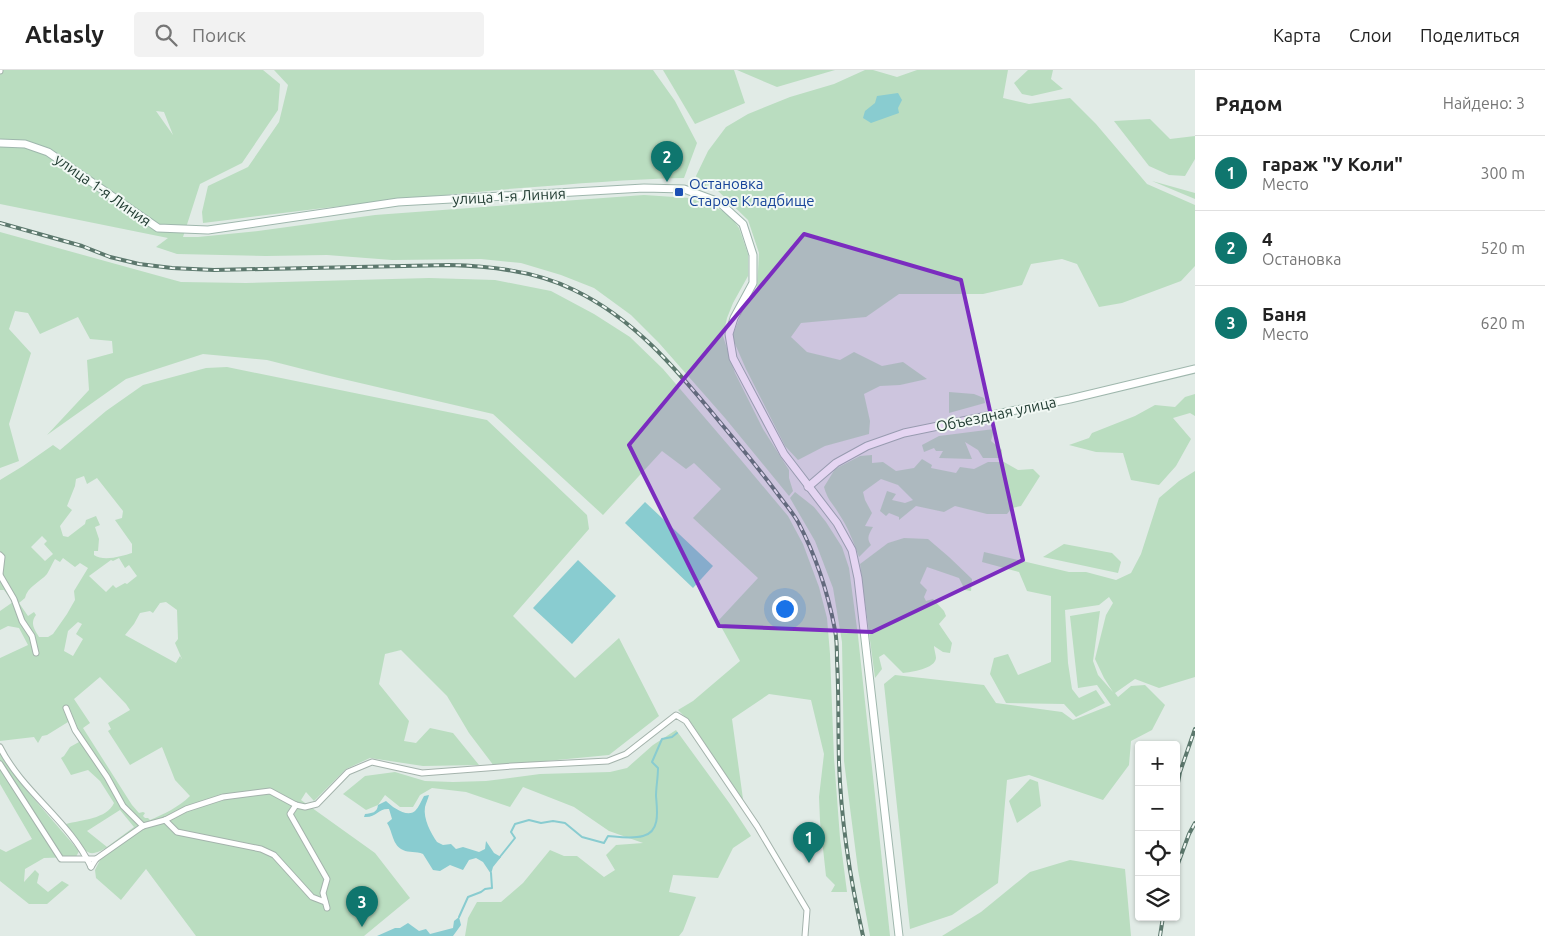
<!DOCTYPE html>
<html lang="ru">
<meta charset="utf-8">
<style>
body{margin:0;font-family:Ubuntu,sans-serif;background:#f2f2f2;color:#222}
.controls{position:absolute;right:15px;bottom:15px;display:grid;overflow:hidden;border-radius:5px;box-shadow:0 1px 4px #0004}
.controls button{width:45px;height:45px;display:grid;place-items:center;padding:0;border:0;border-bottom:1px solid #e0e0e0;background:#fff;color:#222;font:25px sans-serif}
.you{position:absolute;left:784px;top:538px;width:18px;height:18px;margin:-12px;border:4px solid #fff;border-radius:50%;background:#1a73e8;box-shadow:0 0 0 8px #1a73e833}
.badge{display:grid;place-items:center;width:32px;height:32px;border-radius:50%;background:#0f766e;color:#fff;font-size:16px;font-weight:700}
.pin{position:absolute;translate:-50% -41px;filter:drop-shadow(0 1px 2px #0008)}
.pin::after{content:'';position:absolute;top:26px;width:18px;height:15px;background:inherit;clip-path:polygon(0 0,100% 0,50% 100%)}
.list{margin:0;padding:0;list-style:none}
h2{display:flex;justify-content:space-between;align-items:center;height:65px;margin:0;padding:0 20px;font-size:21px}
h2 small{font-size:16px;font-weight:400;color:#767676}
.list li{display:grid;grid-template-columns:32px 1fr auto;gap:15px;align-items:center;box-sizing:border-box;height:75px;padding:0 20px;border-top:1px solid #e0e0e0}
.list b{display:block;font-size:19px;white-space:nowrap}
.list p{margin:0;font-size:16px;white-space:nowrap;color:#767676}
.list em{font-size:16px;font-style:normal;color:#767676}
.icon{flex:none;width:28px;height:28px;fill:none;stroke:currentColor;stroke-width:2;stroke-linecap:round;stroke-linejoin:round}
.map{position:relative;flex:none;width:1195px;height:866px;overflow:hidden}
header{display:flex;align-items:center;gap:30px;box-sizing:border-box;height:70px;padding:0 25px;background:#fff;border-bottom:1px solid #e0e0e0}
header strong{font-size:24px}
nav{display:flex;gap:28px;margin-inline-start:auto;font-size:18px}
.search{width:350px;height:45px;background:#f2f2f2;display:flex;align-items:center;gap:12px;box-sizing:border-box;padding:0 18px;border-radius:5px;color:#767676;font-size:19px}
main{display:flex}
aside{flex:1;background:#fff}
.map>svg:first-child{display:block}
.green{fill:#baddc0;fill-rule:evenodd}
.water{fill:#89ccd0}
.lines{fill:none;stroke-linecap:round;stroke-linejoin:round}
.stream{stroke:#89ccd0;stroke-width:2}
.street-casing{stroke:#a4b3ac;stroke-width:7}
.secondary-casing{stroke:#9fb7ad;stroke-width:9}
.street{stroke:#fff;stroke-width:5}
.secondary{stroke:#fff;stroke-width:7}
.rail-casing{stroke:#5c786d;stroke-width:4}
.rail{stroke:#f1f8f4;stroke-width:2;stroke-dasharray:5.5;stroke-linecap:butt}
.marked{fill:#7b2cbf;fill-opacity:0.2;stroke:#7b2cbf;stroke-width:4;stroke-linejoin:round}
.transit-dot{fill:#1a4fb4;stroke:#f1f8f4;stroke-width:2}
.labels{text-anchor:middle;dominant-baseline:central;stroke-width:4;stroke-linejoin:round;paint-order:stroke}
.transit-label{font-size:15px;fill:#164399;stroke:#f1f8f4;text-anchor:start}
.street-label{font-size:15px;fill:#213c32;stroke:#f1f8f4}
</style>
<header>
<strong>Atlasly</strong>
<div class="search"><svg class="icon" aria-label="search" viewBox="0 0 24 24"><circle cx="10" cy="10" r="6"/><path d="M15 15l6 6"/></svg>Поиск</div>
<nav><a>Карта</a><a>Слои</a><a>Поделиться</a></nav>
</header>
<main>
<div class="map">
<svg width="1195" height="866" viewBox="0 0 1195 866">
<rect width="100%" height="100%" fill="#e1ebe6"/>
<g class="green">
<path d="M0,0H263L280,14L278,40L242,93L200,114L183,167H198L258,161L375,145L644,125L690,128L714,137L728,143L739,158L748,184V206L733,233L727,248L723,266L735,303L763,359L789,400V408L793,421L789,426L725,348L659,273L631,245L594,218L561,205L521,193L481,189L392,190L327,185L266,186L177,184L156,177L168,168L0,134ZM156,41L164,42L173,65Z"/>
<path d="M274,0H653L675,31L697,73L684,108C629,109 575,114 521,118C414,127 309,139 203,153L202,142L208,116L248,97L279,52L288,15Z"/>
<path d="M663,0H734L745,33L695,54Z"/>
<path d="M737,0H835L777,17Z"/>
<path d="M865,0H873L897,7L917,0H1008L1003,28L1029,34L1070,28L1096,54L1147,114L1195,135V196L1181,211L1122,233L1099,237L1077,194L1062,189L1031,194L1022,215L983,224H899L866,247L801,253L791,267L807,282L840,290L854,282L882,296L903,292L927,309L900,315L880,316L864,324L870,351L869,364L825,376L798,390L785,376L746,299L732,267L741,244L757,220L759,183L748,150L717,120L701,117L696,106L708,81L726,57L748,44L790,27L834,14Z"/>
<path d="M1028,0H1053L1051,9L1063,19L1032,26L1022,24L1014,13Z"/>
<path d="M1150,49L1170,69L1195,66V89L1185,106L1169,105L1149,96L1114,51Z"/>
<path d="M1152,111L1195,123V129Z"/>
<path d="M0,162L181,212L246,213L429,208L495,210L551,221L594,244L630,267L663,299L741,390L788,446L803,474L819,517L827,548L830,584L834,688L840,768L847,822H831L835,815L826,806L820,751L819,727L824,684L811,630L769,624L732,649L743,729L742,730L692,654L678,640L693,631L740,591L718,551L758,508L693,448L721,419L694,393L686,399L662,381L603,445L493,344L330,306L267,290L203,284L126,309L47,365L89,320L87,290L113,283L112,271L90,269L78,247L40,264L28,243L15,241L9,259L31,283L9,354L19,391L0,398Z"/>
<path d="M227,297L487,350L587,445L589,459L513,546L575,608L619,568L659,646L609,685L494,696L469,663L447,626L401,580L385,584L379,614L409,651L404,671L416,673L430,658L453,663L479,695L423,696L370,688L346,699L314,731L306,722L301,730L375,783L410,828L364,866H196L146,799L121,830L96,808L95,800L106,778C102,780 96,784 90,783C79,779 72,763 66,754C81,750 107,749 114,733L100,711L88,700L71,705L61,688L64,686L70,677L79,672L68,652L47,665L42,666L38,673L34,667L0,671V588L28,575L19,558L8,556L0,560V541L13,532L4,520H0V410L23,396L53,375L60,380L106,341L143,315L206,298ZM84,406L87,414L97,408L123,441L122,448L115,450L132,474V483C122,486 104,492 94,485V481H98L99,469L95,457L100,455L96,446L86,450L85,454L68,467L63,466L60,456L72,440L67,436L75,416L76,409ZM42,466L47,471L44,474L53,484L45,491L31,477ZM63,488L75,497L80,493L88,498L74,521L75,530L67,544L53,564L48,567H39C34,559 30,553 36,545L34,542L28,546L19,533L25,528C27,517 40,512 47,504C50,499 52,494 55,489L60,492ZM119,488L125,498L129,495L137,506L127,514L125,513L116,518L113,515L106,522L89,506L111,490L113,491ZM166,532L177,540L178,569L175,573L182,589L180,586L176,593L125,565L134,554L140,543L150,541L153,543L160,533ZM78,552L82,554L76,564L83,569L73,586L64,581L68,561ZM100,607L126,634L130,640L108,653L111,659L108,661L130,695L162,677L175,710L190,726C179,737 164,744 150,750L148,748H145L143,746L145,743L143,742L139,743L132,735L83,658L90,653L74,629ZM120,740L134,757L107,777L87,761Z"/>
<path d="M949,322L974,324L984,328L985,333L949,343Z"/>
<path d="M1195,324V346L1190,343L1173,348L1191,369L1176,396L1159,415L1131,410L1123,383L1096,382L1069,375L1089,368L1092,363L1135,346L1155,335L1175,337L1185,327Z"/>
<path d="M994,359L991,371L1002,380V388H983L978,380L965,372L972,389L939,388L943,381H936L934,378L924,382L922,375L939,366Z"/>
<path d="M872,385V393L883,392L896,401L914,398L922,389L932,395L931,398L956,403L960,397L974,399L988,392H1004L1018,400L1033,399L1040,406L1021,436L1012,438L1007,444H987L955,436L944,442L916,436L899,450V447L889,443L886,446L880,441L887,421L896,424L892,430L905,433L913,430L898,415L881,409L863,422L865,430L872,443L865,456L873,457C869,464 866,468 871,475L859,487C853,471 848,457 839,444C832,432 828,431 824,417L835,399L860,386Z"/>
<path d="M1195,401V607L1159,618L1135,609L1115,623L1118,627L1131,616L1145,615L1165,635L1152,660L1131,671L1129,695L1103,730L1029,705L1007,710L998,813L952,845L910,859L884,614L895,605L984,615L996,633L1062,642L1073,650L1111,635L1097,615L1078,618L1070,546L1100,541L1093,591L1098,605L1113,622L1104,608L1095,589L1106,545L1113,533L1109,527L1099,535L1065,540L1068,593L1072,619L1079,628L1096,620L1105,633L1076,647L1064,634L1006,633L990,604L994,588L1008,584L1018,605L1051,592V526L1027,521L1019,502L982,492L984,482L1069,502H1086L1116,510L1131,503L1141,484L1159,428L1179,411Z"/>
<path d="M795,422L814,437L826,452L842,477L849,498L858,566L890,866H870L858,800L844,691L842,572L833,518L815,471L790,428Z"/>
<path d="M904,468L928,469L949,487L972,509L971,521L965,520L959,508L927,497L920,513L927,520L924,527L926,531L933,529L944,541L946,546L939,554L952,573L950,583L943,582L934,576C934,579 936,585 936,588C935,599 911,602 903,603L884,584L879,587L882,599L875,608L860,494L888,473Z"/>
<path d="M1064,474L1112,483L1121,492L1118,503L1043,487Z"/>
<path d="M676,660L730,734L751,766L733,778L718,808L673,805L669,822L696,827L683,861L679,866H465L468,848L477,832H501L523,813L550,780L564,786H577L604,807L615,800L606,785L616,775L643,773L609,761L574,737L523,717L510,737L466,722L432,718L420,725L413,737H400L385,725L378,735L366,740L343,724L365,706L395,702L425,711L453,712L486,711L540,704L610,702L627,698L653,675Z"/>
<path d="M0,682L22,715L79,781L76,787L44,788L25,799L24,812L35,800L39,804L37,813L48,822L62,811L69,815L47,834H29L0,811V779L6,782L32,769L0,714Z"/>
<path d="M1030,709L1038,712L1041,736L1017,753L1009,731Z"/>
<path d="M1070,790L1125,799L1131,866H942L981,842L1030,802Z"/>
</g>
<g class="water">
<path d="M898,23L902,30L898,38L899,43L871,53L863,48L865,41L875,33L877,26Z"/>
<path d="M645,432L713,496L693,518L625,453Z"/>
<path d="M578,490L616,526L572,574L533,538Z"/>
<path d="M429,725C428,729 426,733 425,737C423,749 431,763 437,772L443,775L451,774L456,779L463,777L479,782L485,779L486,771L494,783L501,787L493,797L491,804L483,792L476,788L469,790L463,800L450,795L440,801L433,800L423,784C416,781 409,783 403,780C392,775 393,762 387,753L392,749L389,739C378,738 377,748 364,747L365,744C372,743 377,743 378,735L386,731C392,737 407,748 415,741C419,737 421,731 424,726Z"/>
<path d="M459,847L461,855L453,866H377L395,858H400L408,853L419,861L426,859L430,864L453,858L454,851Z"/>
</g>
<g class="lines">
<g class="stream">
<path d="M499,788L515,768L511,762L515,754L529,750L541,753L553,751L565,753L582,767L604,773L608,766C620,767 632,769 643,766C661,762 657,739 656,726C656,717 658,708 658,698L652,692L662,669L672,667L677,663"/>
<path d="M459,847L468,827L481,822L485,819L492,818L491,803"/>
</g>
<defs>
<g id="street">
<path d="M0,1V0"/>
<path d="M0,485L2,487L0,504"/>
<path d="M0,505L14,529L22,551L32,566L36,583"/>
<path d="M66,638L75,660L107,707L123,736L143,756"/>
<path d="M0,677C23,723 70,751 91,797"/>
<path d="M0,694L61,789H96"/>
<path d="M296,735L290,744L327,809L323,823L327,838"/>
<path d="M165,750L177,762L261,779L274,785L312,827L325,832"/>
<path d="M91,797L96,789L143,756L165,750L186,739L223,727L270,721L296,735L305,737L317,734L348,702L372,692L422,703L512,696L608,691L626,684L676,645L686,651L757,756L807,840L805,866"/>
</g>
<g id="secondary">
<path d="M0,73L25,74L48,82L158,158L208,160L398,132L644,118L684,119L719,132L743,154L753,185V213L734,248L729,264L733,288L784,384L837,453L852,480L858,508L899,866"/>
<path d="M808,417L836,393L867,376L904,363L1070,329L1195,299"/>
</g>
</defs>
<use href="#street" class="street-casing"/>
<use href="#secondary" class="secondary-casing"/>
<use href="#street" class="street"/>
<use href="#secondary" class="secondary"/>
<defs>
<g id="rail">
<path d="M0,153L82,176L110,187L139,194L172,198L214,200L450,195C492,196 536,201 574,220C643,253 686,312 734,369C750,388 765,407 780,427C786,435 793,443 798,452C816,486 828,523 835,560C837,570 837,581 837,591C839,624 838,658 839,692C841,751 850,809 863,866"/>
<path d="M1176,724L1180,702L1195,659"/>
<path d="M1176,799L1189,764L1195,753"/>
<path d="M1160,866L1163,847"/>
</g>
</defs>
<use href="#rail" class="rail-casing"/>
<use href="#rail" class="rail"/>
</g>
<path class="marked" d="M804,164L961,210L1023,490L872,562L719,556L629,375Z"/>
<rect class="transit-dot" x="674" y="117" width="10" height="10" rx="2.5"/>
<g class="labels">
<g class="transit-label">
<text x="689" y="113">Остановка<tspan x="689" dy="17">Старое Кладбище</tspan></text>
</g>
<g class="street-label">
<text transform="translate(103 120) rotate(35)">улица 1-я Линия</text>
<text transform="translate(509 126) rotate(-3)">улица 1-я Линия</text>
<text transform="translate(996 344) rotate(-12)">Объездная улица</text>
</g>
</g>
</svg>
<div class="controls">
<button>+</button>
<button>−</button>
<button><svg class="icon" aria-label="locate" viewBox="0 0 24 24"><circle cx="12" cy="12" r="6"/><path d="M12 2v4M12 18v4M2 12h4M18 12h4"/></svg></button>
<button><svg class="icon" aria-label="layers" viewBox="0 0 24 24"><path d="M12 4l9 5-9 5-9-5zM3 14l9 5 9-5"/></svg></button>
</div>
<div class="you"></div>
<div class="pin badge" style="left:809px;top:793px">1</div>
<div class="pin badge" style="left:667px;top:112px">2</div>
<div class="pin badge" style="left:362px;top:857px">3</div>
</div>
<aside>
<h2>Рядом<small>Найдено: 3</small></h2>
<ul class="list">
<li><span class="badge">1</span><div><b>гараж &quot;У Коли&quot;</b><p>Место</p></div><em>300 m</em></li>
<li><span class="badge">2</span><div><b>4</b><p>Остановка</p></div><em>520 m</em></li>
<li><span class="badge">3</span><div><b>Баня</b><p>Место</p></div><em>620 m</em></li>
</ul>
</aside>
</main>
